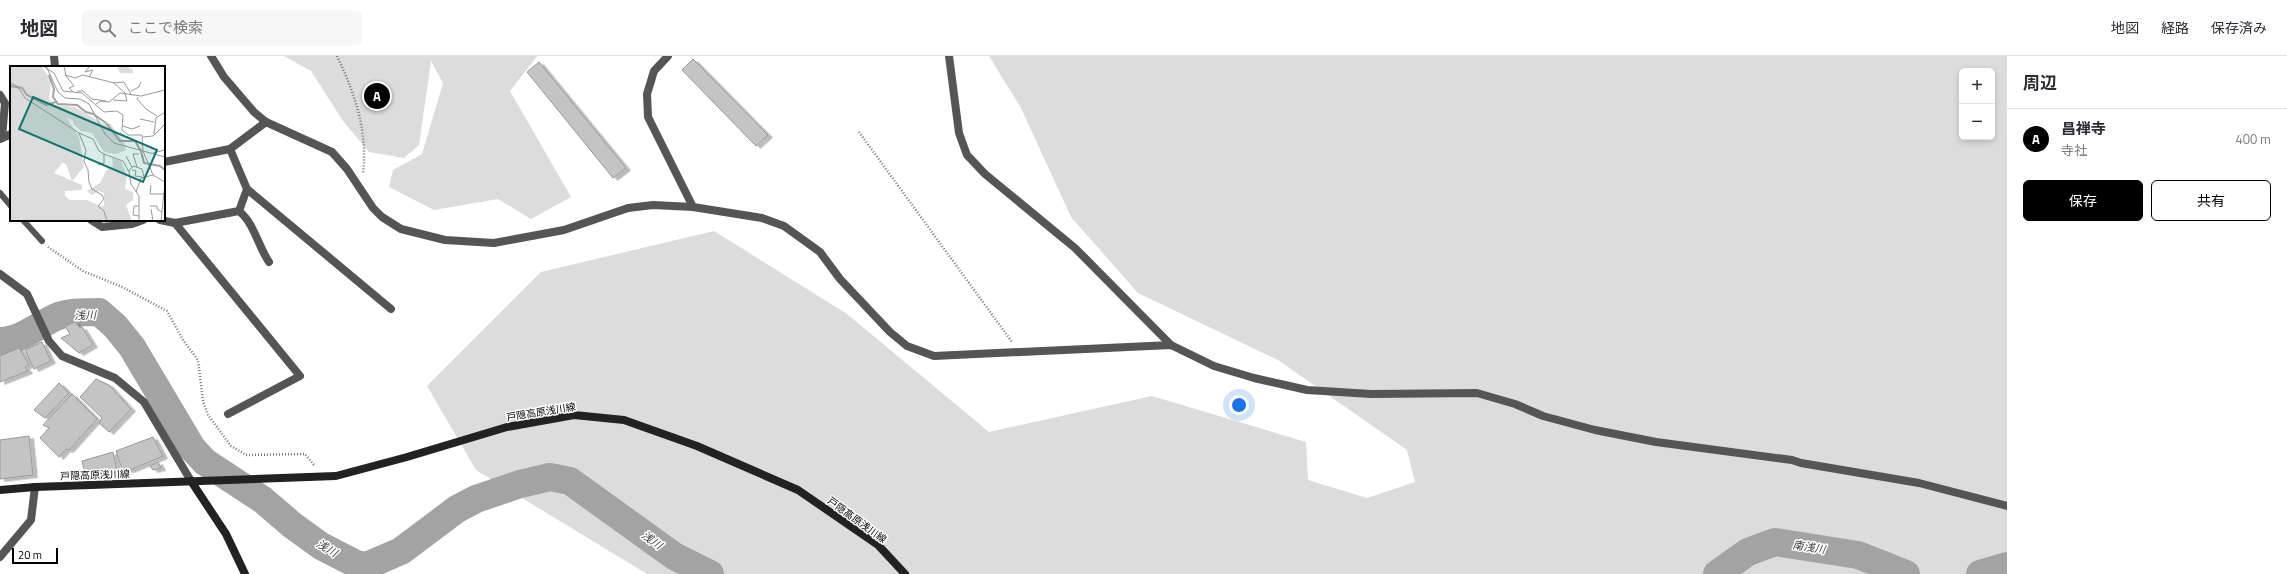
<!DOCTYPE html>
<html lang="ja">
<meta charset="utf-8">
<style>
body{margin:0;font-family:"Titillium Web","Noto Sans JP",sans-serif;background:#f7f7f7;color:#2b2b33}
.controls{position:absolute;right:12px;top:12px;display:grid;overflow:hidden;border-radius:6px;box-shadow:0 2px 6px #0003}
.controls button{width:36px;height:36px;display:grid;place-items:center;padding:0;border:0;border-bottom:1px solid #e1e1e2;background:#fff;color:#2b2b33;font:20px sans-serif}
.scale{position:absolute;left:12px;bottom:10px;width:46px;box-sizing:border-box;padding-left:4px;border:2px solid #000;border-top:0;font-size:11px;line-height:14px;white-space:nowrap;color:#000;-webkit-text-stroke:3px #fff;paint-order:stroke}
.you{position:absolute;left:1239px;top:349px;width:14px;height:14px;margin:-10px;border:3px solid #fff;border-radius:50%;background:#1a73e8;box-shadow:0 0 0 6px #1a73e833}
.badge{display:grid;place-items:center;width:26px;height:26px;border-radius:50%;background:#000;color:#fff;font-size:13px;font-weight:700}
.pin{position:absolute;translate:-50% -50%;border:2px solid #fff;box-shadow:0 1px 4px #0006}
.list{margin:0;padding:0;list-style:none}
h2{display:flex;justify-content:space-between;align-items:center;height:52px;margin:0;padding:0 16px;font-size:17px}
h2 small{font-size:13px;font-weight:400;color:#7c7c81}
.list li{display:grid;grid-template-columns:26px 1fr auto;gap:12px;align-items:center;box-sizing:border-box;height:60px;padding:0 16px;border-top:1px solid #e1e1e2}
.list b{display:block;font-size:15px;white-space:nowrap}
.list p{margin:0;font-size:13px;white-space:nowrap;color:#7c7c81}
.list em{font-size:13px;font-style:normal;color:#7c7c81}
.actions{display:flex;gap:8px;padding:12px 16px}
.actions a{flex:1;padding:9px 0;border:1px solid #000;border-radius:6px;text-align:center;font-size:14px;color:#000}
.actions .main{background:#000;color:#fff}
.icon{flex:none;width:22px;height:22px;fill:none;stroke:currentColor;stroke-width:2;stroke-linecap:round;stroke-linejoin:round}
.map{position:relative;flex:none;width:2007px;height:518px;overflow:hidden}
header{display:flex;align-items:center;gap:24px;box-sizing:border-box;height:56px;padding:0 20px;background:#fff;border-bottom:1px solid #e1e1e2}
header strong{font-size:19px}
nav{display:flex;gap:22px;margin-inline-start:auto;font-size:14px}
.search{width:280px;height:36px;background:#f7f7f7;display:flex;align-items:center;gap:10px;box-sizing:border-box;padding:0 14px;border-radius:6px;color:#7c7c81;font-size:15px}
main{display:flex}
aside{flex:1;background:#fff}
.map>svg:first-child{display:block}
.green{fill:#dcdcdc;fill-rule:evenodd}
.lines{fill:none;stroke-linecap:round;stroke-linejoin:round}
.river{stroke:#a3a3a3;stroke-width:28}
.building{fill:#c4c4c4;stroke:#999;filter:url(#shadow)}
.path{stroke:#777;stroke-width:2.5;stroke-dasharray:1 2;stroke-linecap:butt}
.service{stroke:#555;stroke-width:6}
.minor{stroke:#555;stroke-width:8}
.secondary{stroke:#222;stroke-width:8}
.labels{text-anchor:middle;dominant-baseline:central;stroke-width:3;stroke-linejoin:round;paint-order:stroke}
.street-label{font-size:10px;fill:#000;stroke:#fff}
.water-label{font-size:11px;font-style:italic;fill:#444;stroke:#fff}
.inset-river{fill:none;stroke:#a3a3a3;stroke-width:2}
.inset-road{fill:none;stroke:#999;stroke-width:1}
.view{fill:#0f766e;fill-opacity:0.15;stroke:#0f766e;stroke-width:2}
.inset-edge{fill:none;stroke:#000;stroke-width:2}
</style>
<header>
<strong>地図</strong>
<div class="search"><svg class="icon" aria-label="search" viewBox="0 0 24 24"><circle cx="10" cy="10" r="6"/><path d="M15 15l6 6"/></svg>ここで検索</div>
<nav><a>地図</a><a>経路</a><a>保存済み</a></nav>
</header>
<main>
<div class="map">
<svg width="2007" height="518" viewBox="0 0 2007 518">
<defs>
<filter id="shadow"><feDropShadow dx="4.5" dy="2.5" stdDeviation="0" flood-color="#0004"/></filter>
</defs>
<rect width="100%" height="100%" fill="#fff"/>
<g class="green">
<path d="M284,0H537L510,35L571,141L531,163L498,143L434,154L389,131L393,114L422,98L443,27L431,5L419,89L404,102L369,96L343,65L311,15Z"/>
<path d="M989,0H2007V518H647L476,414L427,330L541,216L714,175L847,258L989,376L1152,340L1306,386L1308,424L1367,442L1415,426L1407,394L1278,304L1138,237L1071,161L1021,52ZM1962,15H1992V81H1962Z"/>
</g>
<g class="lines">
<g class="river">
<path d="M0,285C21,285 38,269 56,261C69,255 86,257 99,256L115,270L132,291L192,392L205,406L263,444L292,469L321,490L356,508L366,510L401,495L457,453L476,443L520,428L550,421L570,425L674,500L710,518"/>
<path d="M1717,518L1748,496L1775,486L1858,499L1906,518"/>
<path d="M1980,518L2007,510"/>
</g>
</g>
<g class="building">
<path d="M693,3L768,79L756,90L682,14Z"/>
<path d="M539,6L626,112L613,122L527,16Z"/>
<path d="M75,266L80,272L82,271L93,289L79,297L61,282L70,278L65,270Z"/>
<path d="M42,286L51,305L34,313L25,294Z"/>
<path d="M19,292L29,308L25,311L28,315L0,326V300Z"/>
<path d="M96,323L109,329L131,353L109,376L99,367L102,362L80,341Z"/>
<path d="M59,327L69,337L45,362L34,354Z"/>
<path d="M72,338L97,363L69,394L66,393L59,401L40,382L49,372L43,369Z"/>
<path d="M29,380L33,419L0,423V384Z"/>
<path d="M153,381L163,400L130,414L122,413L116,395Z"/>
<path d="M113,396L117,415L84,414L82,405Z"/>
<path d="M158,406L161,412L153,414L150,410Z"/>
</g>
<g class="lines">
<g class="path">
<path d="M337,0C355,38 368,75 363,117"/>
<path d="M859,76L1012,286"/>
<path d="M48,191L83,215L122,231L167,255L183,284L198,304L203,345L208,359L231,390L246,399L305,398L314,409"/>
</g>
<g class="service">
<path d="M0,137L11,150"/>
<path d="M23,164L42,185"/>
</g>
<g class="minor">
<path d="M54,0L55,11"/>
<path d="M211,0L224,21L254,56L266,66L332,96L347,113L373,152L382,161L401,173L445,184L494,187L564,174L628,152L653,149L693,151L762,162L784,170L820,196L840,223L890,276L907,290L934,300L1171,289L1214,310L1254,322L1307,334L1371,338L1477,337L1515,348L1543,360L1595,374L1656,386L1792,404L1801,407L1919,427L2007,450"/>
<path d="M668,0L654,15L647,38L648,61L693,151"/>
<path d="M949,0L959,77L967,99L985,118L1075,192L1171,289"/>
<path d="M0,39L5,47L2,82"/>
<path d="M266,66L230,93L247,133L391,253"/>
<path d="M0,83L11,78"/>
<path d="M164,106L230,93"/>
<path d="M239,155C254,167 258,190 269,206"/>
<path d="M91,164L102,171L132,168L143,164"/>
<path d="M160,164L175,167L239,155L247,133"/>
<path d="M175,167L300,320L228,358"/>
<path d="M0,218L27,238L49,285L62,300L115,322L144,346L191,425"/>
<path d="M0,501L31,464L35,431"/>
</g>
<g class="secondary">
<path d="M191,425L226,478L245,518"/>
<path d="M0,434L35,431L336,420L407,401L507,371L574,359L624,364L697,390L798,434L878,489L905,518"/>
</g>
</g>
<g class="labels">
<g class="street-label">
<text transform="translate(541 356) rotate(-9)">戸隠高原浅川線</text>
<text transform="translate(95 419) rotate(-2)">戸隠高原浅川線</text>
<text transform="translate(857 464) rotate(36)">戸隠高原浅川線</text>
</g>
<g class="water-label">
<text transform="translate(85 259) rotate(-2)">浅川</text>
<text transform="translate(652 484) rotate(36)">浅川</text>
<text transform="translate(1809 491) rotate(9)">南浅川</text>
<text transform="translate(327 492) rotate(31)">浅川</text>
</g>
</g>
<g transform="translate(10 10)">
<rect width="155" height="155" fill="#fff"/>
<path d="M0,0H31L41,14L39,33L45,39L65,41L94,58L100,57L115,78L116,84L106,88L94,86L82,67L71,65L63,58V55L57,52L69,71L74,101L62,115L56,98L52,97L44,107L72,119V124L55,125V130L60,134H77L92,141L94,139V127L89,125L82,129L77,125L90,117L97,103L103,100L102,92L111,95L117,110L115,123L123,126V134L116,139L122,155H0ZM107,0H116L123,4V7H110Z" fill="#dcdcdc"/>
<path class="inset-river" d="M39,9L44,23L43,31L48,38L67,39L76,46L83,48L96,57L110,75H125L131,85L134,97L150,100L155,104M0,20L12,22L17,29L36,39L46,36"/>
<path class="inset-road" d="M33,0L44,7L53,25L72,27L94,46L107,45L113,49L112,64L118,69H132L133,85M36,0L48,26L55,32L70,33L79,38L95,68L104,77L155,91M54,0L56,10L64,20L59,22L63,26M75,0L79,1L75,6L83,4L79,11M117,0H130M55,9L65,12L73,9L104,17L115,27M0,17L7,20L15,32L69,67L76,84L74,95L78,104L79,116L82,123L92,129L94,133L88,140L94,145L97,155M103,17L114,16L121,28M67,25H73L82,33L96,35M121,25L129,21L131,16M128,31L127,33L136,43L147,50M103,34L117,35L115,27M86,38L91,35L99,36L110,27L131,30L155,24M130,53L144,56M113,60L122,63L130,60M69,67L83,73L89,85L94,88L113,95L119,106L121,118L129,130V155M144,68L146,52L155,46M133,71L143,70L155,58M133,85L143,109L155,116M143,87L155,84M116,90L122,101M88,99L94,97V88M127,101L123,88H129M122,104L126,105L125,110L132,111M119,105L123,100L132,103L134,111M141,119L140,128H154M126,126L131,112L143,109M128,140H124L123,149L129,150M140,140H147V143L152,146M141,143L143,155M151,155L155,117"/>
<path class="view" d="M23,31L147,84L133,116L9,63Z"/>
<rect width="155" height="155" class="inset-edge"/>
</g>
</svg>
<div class="controls">
<button>+</button>
<button>−</button>
</div>
<div class="scale">20 m</div>
<div class="you"></div>
<div class="pin badge" style="left:377px;top:40px">A</div>
</div>
<aside>
<h2>周辺<small></small></h2>
<ul class="list">
<li><span class="badge">A</span><div><b>昌禅寺</b><p>寺社</p></div><em>400 m</em></li>
</ul>
<div class="actions"><a class="main">保存</a><a>共有</a></div>
</aside>
</main>
